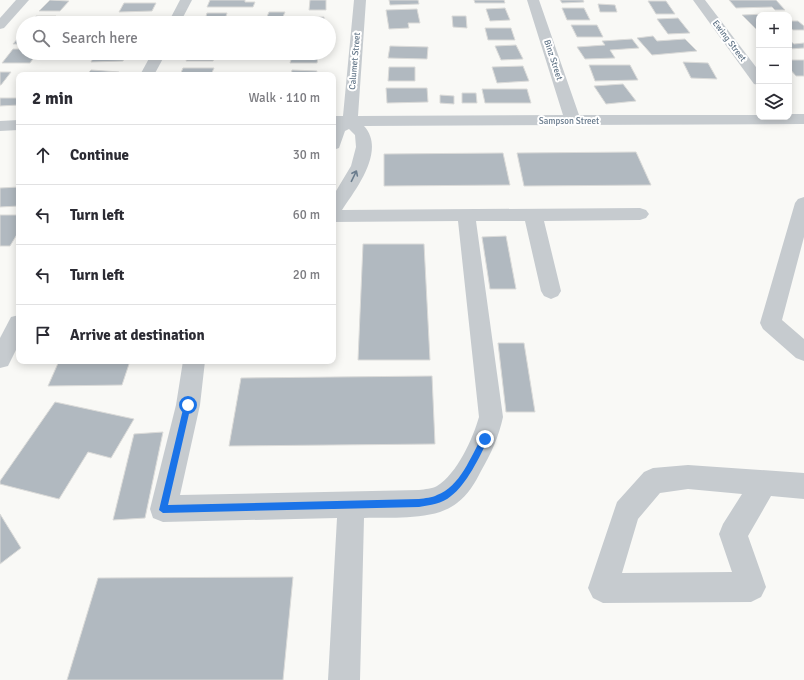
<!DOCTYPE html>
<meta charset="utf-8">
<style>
body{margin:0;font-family:Signika,sans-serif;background:#f2f2f3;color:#2b2b33}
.controls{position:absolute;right:12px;top:12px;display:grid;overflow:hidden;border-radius:8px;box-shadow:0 2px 10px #0003}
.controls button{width:36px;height:36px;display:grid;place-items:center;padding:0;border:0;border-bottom:1px solid #e1e1e2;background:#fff;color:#2b2b33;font:20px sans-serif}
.stop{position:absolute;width:12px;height:12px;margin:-9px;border:3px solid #1a73e8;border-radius:50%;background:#fff}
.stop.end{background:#1a73e8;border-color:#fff;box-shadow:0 1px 4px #0008}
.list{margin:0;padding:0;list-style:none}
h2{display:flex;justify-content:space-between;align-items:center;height:52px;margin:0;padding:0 16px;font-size:17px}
h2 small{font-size:13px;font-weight:400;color:#7c7c81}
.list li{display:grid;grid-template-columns:26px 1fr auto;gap:12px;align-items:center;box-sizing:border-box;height:60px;padding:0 16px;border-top:1px solid #e1e1e2}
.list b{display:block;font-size:15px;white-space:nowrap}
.list em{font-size:13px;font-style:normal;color:#7c7c81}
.icon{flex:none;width:22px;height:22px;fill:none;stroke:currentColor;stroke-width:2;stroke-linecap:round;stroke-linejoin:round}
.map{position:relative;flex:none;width:804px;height:680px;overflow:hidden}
.search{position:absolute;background:#fff;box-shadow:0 2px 10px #0003;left:16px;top:16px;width:320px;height:44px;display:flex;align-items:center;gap:10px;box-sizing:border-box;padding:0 14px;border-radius:22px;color:#7c7c81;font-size:15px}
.panel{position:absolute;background:#fff;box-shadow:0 2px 10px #0003;left:16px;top:72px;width:320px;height:292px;border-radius:8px}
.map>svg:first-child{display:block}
.building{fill:#b1b9c0;stroke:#dbdbd9}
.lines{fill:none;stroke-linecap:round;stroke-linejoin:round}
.minor{fill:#c6cbcf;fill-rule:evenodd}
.oneway{stroke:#6a7c8d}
.route{fill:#1a73e8}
.labels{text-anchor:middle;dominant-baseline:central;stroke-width:4;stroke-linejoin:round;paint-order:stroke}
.far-street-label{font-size:9px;fill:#65788a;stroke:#fff}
</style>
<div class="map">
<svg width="804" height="680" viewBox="0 0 804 680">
<rect width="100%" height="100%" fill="#f9f9f6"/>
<g class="building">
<path d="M50,0L69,1L60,11H39Z"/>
<path d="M210,0H245V2H255L253,7H207Z"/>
<path d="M310,0H326V10H309Z"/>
<path d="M389,0H418L419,4L390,5Z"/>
<path d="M474,0H504L505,3H475Z"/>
<path d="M560,0H583L584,2L562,3Z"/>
<path d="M729,0H776L785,10H775L772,7L736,8Z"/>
<path d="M648,1H666L675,14H656Z"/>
<path d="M124,3H156L152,11L119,12Z"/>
<path d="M598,4L615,5L617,12H600Z"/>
<path d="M505,8L510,20L490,21L486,9Z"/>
<path d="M562,8H584L590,20H567Z"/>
<path d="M417,9L420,23H408L409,28L389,29L386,10Z"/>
<path d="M269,12H285L282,19H266Z"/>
<path d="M207,13H227L224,23H204Z"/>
<path d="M765,14L759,15V29H756L742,15Z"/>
<path d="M36,16H56L50,23H31Z"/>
<path d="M452,16H466L467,28L453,27Z"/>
<path d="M127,17H150L146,23H123Z"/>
<path d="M324,17V23H297L298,18Z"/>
<path d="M678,18L690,33L668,34L657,19Z"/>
<path d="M789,21H798L804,26V30H793L789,27Z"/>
<path d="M571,25H597L603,37H577Z"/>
<path d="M485,28H511L515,40H488Z"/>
<path d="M653,36L657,41L685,39L697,51L652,55L637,38Z"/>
<path d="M19,37H23V44H13Z"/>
<path d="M632,39L639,48L610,50L615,58L585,59L577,47L605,45L602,41Z"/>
<path d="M789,40L794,44L804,43V48L789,49Z"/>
<path d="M516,45L523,59L501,60L495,46Z"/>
<path d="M390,46L428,47L427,59L388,58Z"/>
<path d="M13,49H23V53H37L30,63H2Z"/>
<path d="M100,53H127L123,61L91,62L94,56H99Z"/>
<path d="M190,53H217L213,61H186Z"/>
<path d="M293,53H319L317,63H290Z"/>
<path d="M789,60H804V76H796L789,68Z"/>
<path d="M683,62L708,63L717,79L691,78Z"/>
<path d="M589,65H630L638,80L595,81Z"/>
<path d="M523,66L529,81L497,83L492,67Z"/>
<path d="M389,67H415V81H388Z"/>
<path d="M183,68H214L211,75H180Z"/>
<path d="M91,70L119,72L116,75H86Z"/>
<path d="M292,70L317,71L316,75H291Z"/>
<path d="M0,72H11L1,85H0Z"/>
<path d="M623,84L636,101L606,104L594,86Z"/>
<path d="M386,88H427L428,102L387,103Z"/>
<path d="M482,89H527L531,103H485Z"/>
<path d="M462,93H476L477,103H462Z"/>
<path d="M440,95L454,96V104L440,103Z"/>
<path d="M0,98H19V105L0,106Z"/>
<path d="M636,152L651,185L524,186L517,153Z"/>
<path d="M503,153L510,185L384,186V154Z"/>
<path d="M19,187V206L0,207V188Z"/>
<path d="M0,215H19V231L10,246H0Z"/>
<path d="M506,236L516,289H490L482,237Z"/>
<path d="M363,244H424L430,360H358Z"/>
<path d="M498,343H524L535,412H506Z"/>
<path d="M59,361H130L122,385L48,386Z"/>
<path d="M432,376L435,444L229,446L241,378Z"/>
<path d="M55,402L134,419L111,458L88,452L59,499L0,484V481Z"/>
<path d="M163,432L145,518L113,520L134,434Z"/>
<path d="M0,514L21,548L0,564Z"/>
<path d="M293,577L283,680H67L98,578Z"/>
</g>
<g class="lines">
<g class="minor">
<path d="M16,0H29L4,28L0,29V18Z"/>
<path d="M180,0H192L180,23H168Z"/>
<path d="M354,0H366L358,116L563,115L527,0H539L579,115H759V117H789V114H804V124L364,126C386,150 357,188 342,210L640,208L646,210L649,214L646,218L640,220L544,221L561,291L558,296L551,299L544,296L541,291L525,221H476L503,417C499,436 491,454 481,471C475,483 468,495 457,503C435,521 392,517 364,518L360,680H328L337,518L163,522L153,518L150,509L176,405L183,361H205L200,405L180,495L419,490C425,489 432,489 437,486C457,474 473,438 479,417L458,221L333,222V196L351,166L356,147L355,135L349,129L345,131L339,148L333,150V116H343Z"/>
<path d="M693,0H705L759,71V85L754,84Z"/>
<path d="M152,53H166L154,75H140Z"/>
<path d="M19,120V130L0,131V121Z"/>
<path d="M804,197V237L782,320L804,339V361L796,358L763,329L760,323L795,203L798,199Z"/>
<path d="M19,315V344L8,366L0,368V338L11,317Z"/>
<path d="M688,465L804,473V499L771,496L748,536L766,587L761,597L751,602L603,603L593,598L588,588L617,502L644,472L653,468ZM688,489L742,494L723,524L719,534L732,572L622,573L638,519L660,493Z"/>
</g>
</g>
<defs><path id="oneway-shaft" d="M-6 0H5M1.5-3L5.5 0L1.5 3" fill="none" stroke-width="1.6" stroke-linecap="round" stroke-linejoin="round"/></defs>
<use class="oneway" href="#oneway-shaft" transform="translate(354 176) rotate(-64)"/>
<path class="route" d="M188,401L191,405L168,505L419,499C425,498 432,498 437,495C460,487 471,456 482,437L485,436L488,439C480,457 466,485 451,496C442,504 430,505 419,507L163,513L159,510L184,405Z"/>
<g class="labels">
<g class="far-street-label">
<text transform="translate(729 41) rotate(53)">Ewing Street</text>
<text transform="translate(553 60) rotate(72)">Binz Street</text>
<text transform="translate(355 61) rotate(-85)">Calumet Street</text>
<text x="569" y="121">Sampson Street</text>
</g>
</g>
</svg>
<div class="controls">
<button>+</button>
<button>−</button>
<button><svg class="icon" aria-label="layers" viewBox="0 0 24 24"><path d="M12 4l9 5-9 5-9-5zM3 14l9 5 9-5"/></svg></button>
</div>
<div class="stop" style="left:188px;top:405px"></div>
<div class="stop end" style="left:485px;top:439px"></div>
<div class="search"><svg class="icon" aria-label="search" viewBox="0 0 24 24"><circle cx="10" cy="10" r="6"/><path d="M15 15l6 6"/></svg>Search here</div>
<section class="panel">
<h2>2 min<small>Walk · 110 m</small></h2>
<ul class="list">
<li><svg class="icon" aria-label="ahead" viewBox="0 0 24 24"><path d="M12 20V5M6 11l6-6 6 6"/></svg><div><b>Continue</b></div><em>30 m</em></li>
<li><svg class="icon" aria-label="left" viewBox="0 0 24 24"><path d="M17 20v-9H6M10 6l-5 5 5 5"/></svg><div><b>Turn left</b></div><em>60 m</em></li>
<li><svg class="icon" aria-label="left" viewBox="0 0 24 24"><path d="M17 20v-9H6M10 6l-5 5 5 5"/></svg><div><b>Turn left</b></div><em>20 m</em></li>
<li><svg class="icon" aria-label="arrive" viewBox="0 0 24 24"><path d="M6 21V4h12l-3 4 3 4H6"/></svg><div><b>Arrive at destination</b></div></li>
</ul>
</section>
</div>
